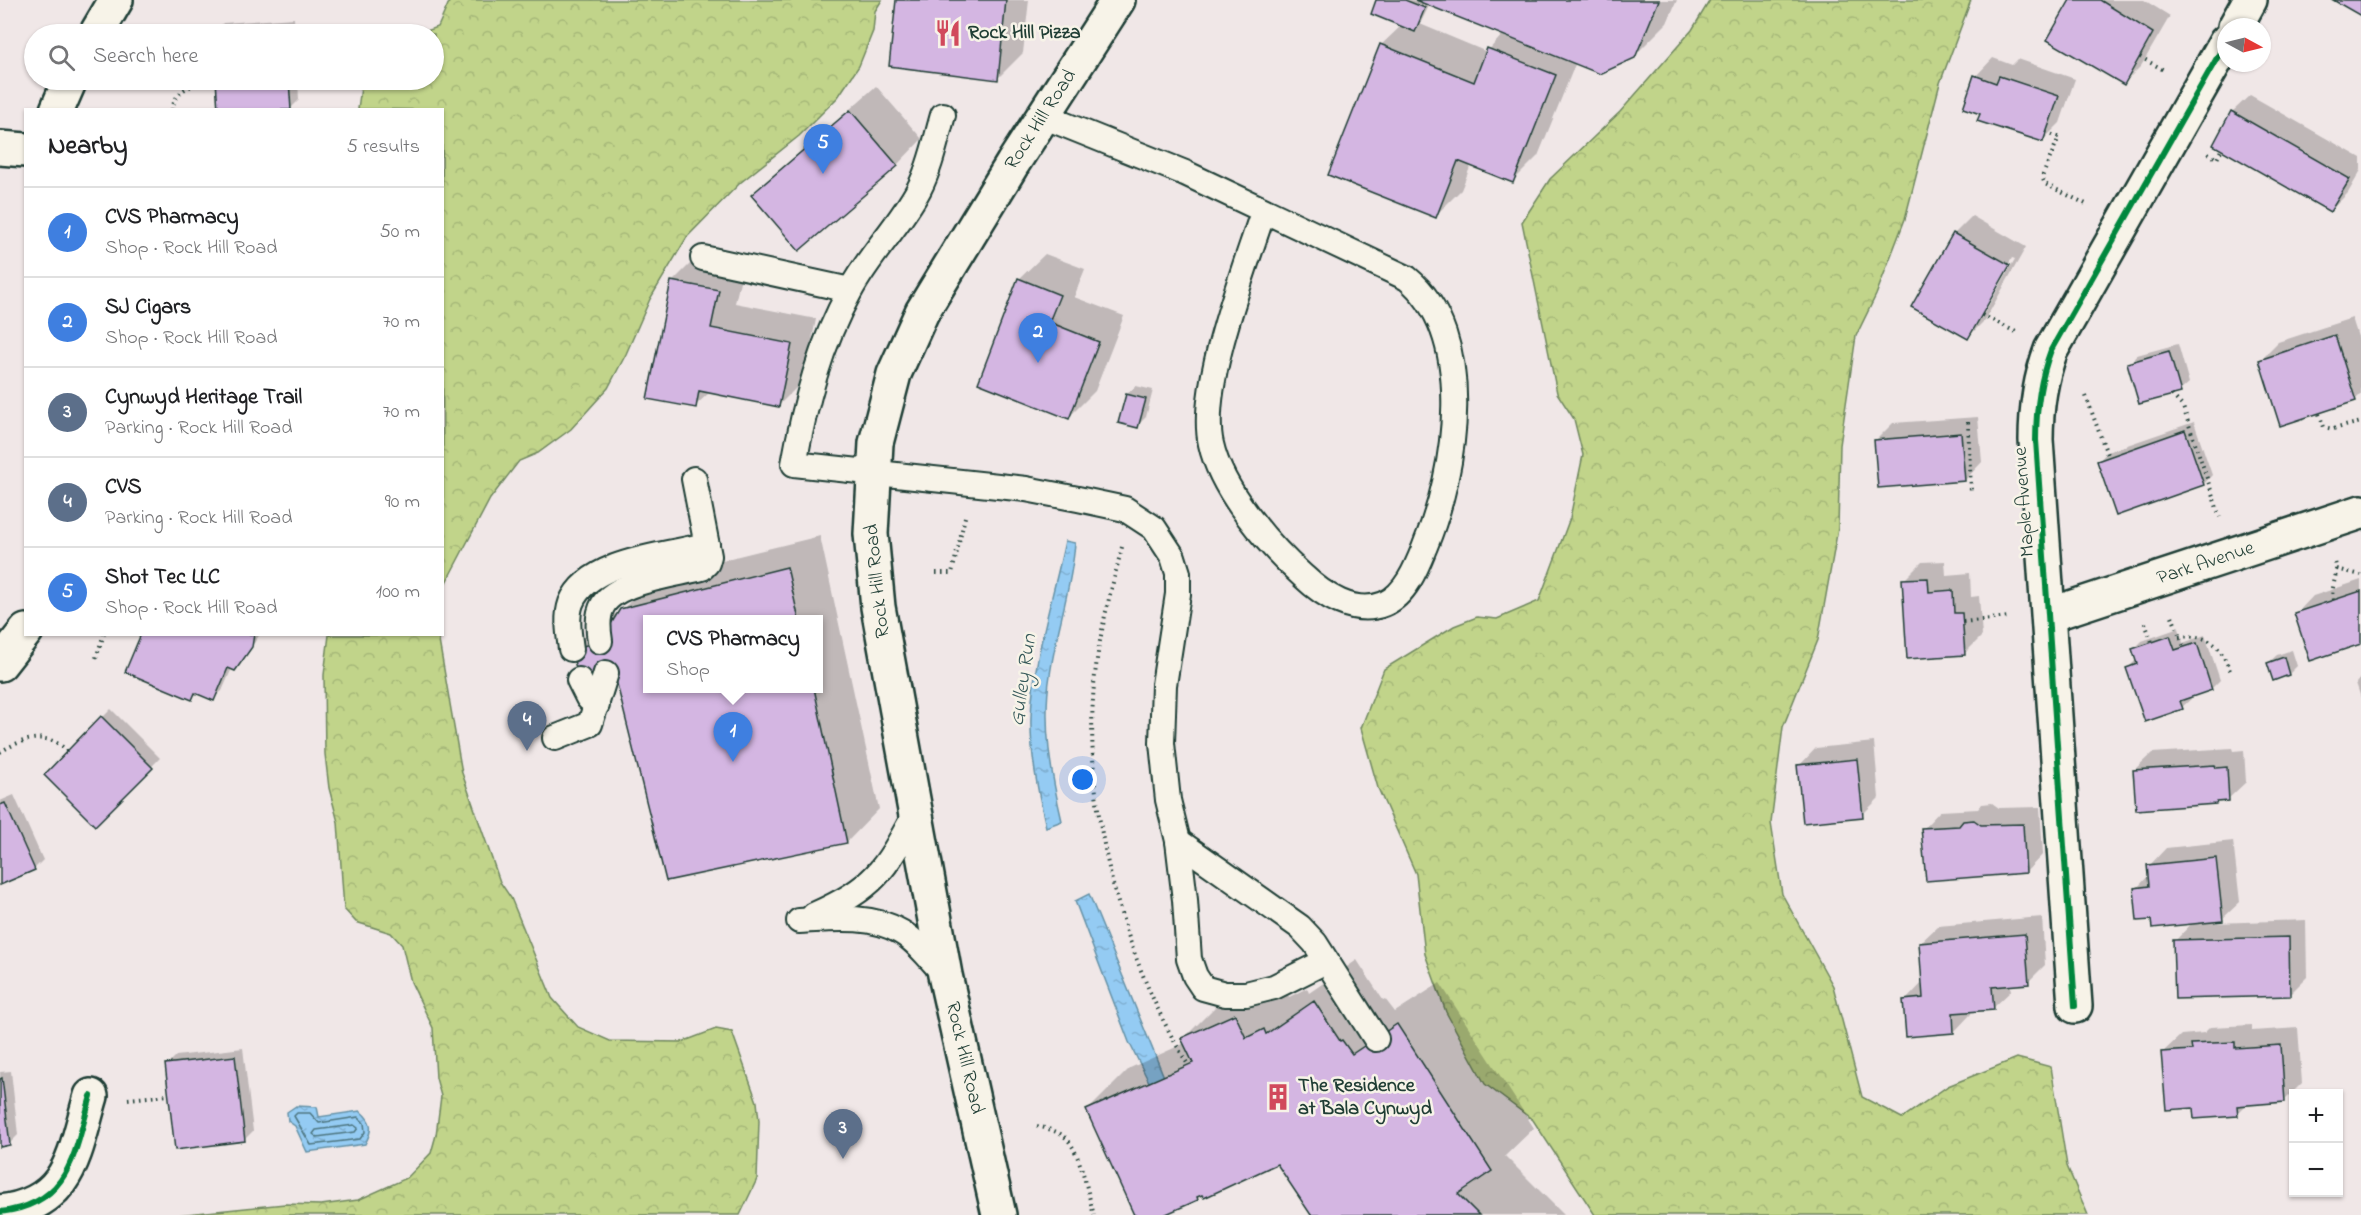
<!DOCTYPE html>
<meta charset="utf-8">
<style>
body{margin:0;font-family:"Indie Flower",sans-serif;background:#f6f6f6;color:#202124}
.controls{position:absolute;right:18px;bottom:18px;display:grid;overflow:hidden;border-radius:0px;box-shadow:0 2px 4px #0004}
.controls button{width:54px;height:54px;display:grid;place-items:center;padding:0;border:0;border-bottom:2px solid #e0e0e0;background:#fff;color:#202124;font:30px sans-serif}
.compass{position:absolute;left:2217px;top:18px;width:54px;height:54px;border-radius:50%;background:#fff;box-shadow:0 2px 4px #0004;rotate:97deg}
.you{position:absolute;left:1083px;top:780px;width:21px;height:21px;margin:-15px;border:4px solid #fff;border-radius:50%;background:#1a73e8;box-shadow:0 0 0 9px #1a73e833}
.badge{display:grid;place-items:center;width:39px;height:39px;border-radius:50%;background:#db2777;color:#fff;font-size:20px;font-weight:700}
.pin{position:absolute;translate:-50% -50px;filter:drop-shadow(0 2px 3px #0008)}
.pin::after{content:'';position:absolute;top:32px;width:21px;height:18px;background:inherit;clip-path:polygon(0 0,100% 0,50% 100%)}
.popup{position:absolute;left:643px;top:615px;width:180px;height:78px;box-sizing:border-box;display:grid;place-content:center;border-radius:0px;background:#fff;filter:drop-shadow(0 2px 4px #0005);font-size:20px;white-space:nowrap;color:#757577}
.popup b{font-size:22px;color:#202124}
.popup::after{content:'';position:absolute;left:50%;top:100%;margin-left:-12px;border:12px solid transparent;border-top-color:#fff}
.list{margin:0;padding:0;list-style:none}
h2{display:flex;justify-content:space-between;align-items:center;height:78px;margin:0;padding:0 24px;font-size:26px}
h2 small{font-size:20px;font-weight:400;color:#757577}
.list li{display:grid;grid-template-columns:39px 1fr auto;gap:18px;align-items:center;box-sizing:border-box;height:90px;padding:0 24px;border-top:2px solid #e0e0e0}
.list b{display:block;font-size:22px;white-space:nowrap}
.list p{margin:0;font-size:20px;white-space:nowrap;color:#757577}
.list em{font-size:20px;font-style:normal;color:#757577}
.icon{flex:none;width:33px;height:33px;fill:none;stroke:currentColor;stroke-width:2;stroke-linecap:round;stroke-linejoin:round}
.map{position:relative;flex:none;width:2361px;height:1215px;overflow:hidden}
.search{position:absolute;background:#fff;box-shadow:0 2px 4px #0004;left:24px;top:24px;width:420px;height:66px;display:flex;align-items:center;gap:15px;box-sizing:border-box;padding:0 21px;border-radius:33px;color:#757577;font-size:22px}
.panel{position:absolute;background:#fff;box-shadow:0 2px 4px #0004;left:24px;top:108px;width:420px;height:528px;border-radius:0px}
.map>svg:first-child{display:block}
.forest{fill:url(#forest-crowns);stroke:#70885f;stroke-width:1.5}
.water{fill:url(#water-ripples);stroke:#6592a7;stroke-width:1.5}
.shadow{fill:#0003;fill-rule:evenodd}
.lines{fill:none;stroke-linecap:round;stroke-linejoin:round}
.shore{stroke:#4e7680;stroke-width:1.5}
.building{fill:#d4b6e2;stroke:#1f3d34;stroke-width:1.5}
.lane-casing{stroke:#1f3d34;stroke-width:28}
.street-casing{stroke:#1f3d34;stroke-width:38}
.secondary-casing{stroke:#1f3d34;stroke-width:38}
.path{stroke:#1f3d34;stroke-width:4;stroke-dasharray:1.5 4.5;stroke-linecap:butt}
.lane{stroke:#f7f3e8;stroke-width:24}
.street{stroke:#f7f3e8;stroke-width:33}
.secondary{stroke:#f7f3e8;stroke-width:33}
.cycleway-casing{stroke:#f7f3e8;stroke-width:10}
.cycleway{stroke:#00873e;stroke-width:6}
.labels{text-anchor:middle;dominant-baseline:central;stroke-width:5;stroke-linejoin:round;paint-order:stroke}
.poi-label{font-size:20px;font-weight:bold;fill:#1f3d34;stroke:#f7f3e8;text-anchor:start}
.street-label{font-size:20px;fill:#1f3d34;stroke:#f7f3e8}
.water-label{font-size:21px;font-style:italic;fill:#36595a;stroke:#f7f3e8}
</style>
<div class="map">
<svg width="2361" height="1215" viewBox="0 0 2361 1215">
<defs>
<pattern id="forest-crowns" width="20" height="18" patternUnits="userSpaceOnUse" patternTransform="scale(1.5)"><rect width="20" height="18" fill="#c1d48a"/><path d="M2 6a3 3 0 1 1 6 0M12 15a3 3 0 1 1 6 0" fill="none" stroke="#a5b778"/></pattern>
<pattern id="water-ripples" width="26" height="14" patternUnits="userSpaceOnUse" patternTransform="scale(1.5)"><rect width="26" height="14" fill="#94cbf3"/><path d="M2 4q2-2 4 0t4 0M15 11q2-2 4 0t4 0" fill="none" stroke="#7fafd1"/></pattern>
</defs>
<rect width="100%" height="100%" fill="#f0e7e7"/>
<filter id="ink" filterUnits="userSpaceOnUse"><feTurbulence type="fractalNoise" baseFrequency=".0167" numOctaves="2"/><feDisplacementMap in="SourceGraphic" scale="12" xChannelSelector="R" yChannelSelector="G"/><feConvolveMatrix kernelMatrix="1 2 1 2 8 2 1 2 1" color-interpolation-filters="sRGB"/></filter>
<g filter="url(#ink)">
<g class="forest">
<path d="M450,0H882L875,11L873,31L859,66L838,97L799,136L740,183L687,237L650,299L626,354L608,388L571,429L538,453L519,461L490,499L443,588L442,110L358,109L362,80H434V34H418L438,27Z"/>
<path d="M1710,0H1971L1940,83L1905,219L1876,295L1856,336L1840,445L1838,528L1818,640L1783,727L1771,823L1782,894L1833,986L1862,1097L1902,1118L1948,1086L2017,1058L2051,1067L2067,1166L2088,1215H1595L1533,1120L1485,1084L1446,1012L1425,954L1416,874L1378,788L1361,728L1384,669L1454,626L1477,617L1497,619L1539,601L1570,518L1583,455L1574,419L1557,393L1522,222L1550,179L1620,112L1692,30Z"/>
<path d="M329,635H438L462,773L500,882L511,898L552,998L578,1027L610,1041L682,1042L716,1029L732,1032L757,1102L759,1121L757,1179L740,1215H177L285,1204L321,1205L358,1200L407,1178L431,1153L436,1135L441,1096L436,1078L433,1028L411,982L402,945L391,933L356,922L344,909L338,822L329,788L325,754L324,675Z"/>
</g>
<g class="water">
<path d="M1065,541L1075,543C1072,587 1056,631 1050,675C1042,723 1051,774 1062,821L1046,827C1038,792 1030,753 1031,717C1033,658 1053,599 1065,541Z"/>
<path d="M1089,894L1164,1077L1150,1084L1129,1042L1075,901Z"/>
<path d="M296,1106L317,1107L319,1117L360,1111C373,1122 373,1129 365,1144L307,1152L295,1126L288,1121L287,1112Z"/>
</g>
<g class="shadow">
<path d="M897,0H1029L1023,53L997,79Z"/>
<path d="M1378,0H1677L1667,23L1634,56L1576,62L1538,156L1513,181L1471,165L1461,190L1435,216L1381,45L1402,25ZM1430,4L1503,34L1487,52L1420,24Z"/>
<path d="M2072,0H2144L2170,16L2141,66L2124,83Z"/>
<path d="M294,18L295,34H214L223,23Z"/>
<path d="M1993,58L2012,65L2018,59L2075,79L2060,123L2042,141L1982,113L1976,76Z"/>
<path d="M217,80H298L299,100L291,108L219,110Z"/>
<path d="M876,86L922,139L897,165L753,195Z"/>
<path d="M2250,95L2361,158V170L2348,193L2330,211L2232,112Z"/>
<path d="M1972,216L2026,247L1985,320L1968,337L1954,234ZM2012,258L2015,259L1981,319H1978Z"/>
<path d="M1045,254L1085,269L1074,297L1124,316L1095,391L1069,417L1019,279Z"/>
<path d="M698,256L744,264L735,303L816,319L804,380L778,406L710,392L695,406L649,398L673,281Z"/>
<path d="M2352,318L2361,346V394L2355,400L2260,360L2278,342Z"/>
<path d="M2178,344L2189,383L2180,391L2129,364L2137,355Z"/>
<path d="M1136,386L1153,390L1146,417L1137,426L1127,394Z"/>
<path d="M1978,417L1982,462L1965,480L1875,441L1893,423Z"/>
<path d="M2194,422L2212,475L2204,484L2099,461L2107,452Z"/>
<path d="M820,536L879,809L847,842L615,670L572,649L605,617L619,613L654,577ZM648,620H819V688H648Z"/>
<path d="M1945,561L1946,575L1970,573L1971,597L1979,596L1982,636L1964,654L1904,580L1922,562Z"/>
<path d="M2361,580V642L2296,614L2313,596Z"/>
<path d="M2179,628L2183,643L2205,635L2220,680L2211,689L2190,696L2191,699L2182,707L2128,668L2137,659L2134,649L2142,641Z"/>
<path d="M143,634H260L243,660L232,668L222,691L213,699L197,693L192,699Z"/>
<path d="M2292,650L2297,666L2289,674L2268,663L2277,655Z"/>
<path d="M2361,677V698L2356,683Z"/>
<path d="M111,709L160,758L95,824L46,775Z"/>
<path d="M1874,742L1879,798L1862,815L1799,766L1816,748Z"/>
<path d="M2232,748L2233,751L2244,750L2246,782L2228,799L2134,770L2152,753Z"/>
<path d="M14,795L43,860L34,869L0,884V801Z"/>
<path d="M1992,803L1999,808L2040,807L2043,854L2026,872L1923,829L1940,811L1978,809L1982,804Z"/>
<path d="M2233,841L2240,902L2222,919L2215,920V923L2306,920L2307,977L2290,994L2175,941L2193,922L2152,919L2136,889L2149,875V866L2166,848Z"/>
<path d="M2042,917L2045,965L2028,982L2010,984L2011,991L1993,1008L1971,1010V1014L1954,1032L1905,1001L1923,982L1920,943L1938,926Z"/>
<path d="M1357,960L1383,1000L1385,999L1395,1012L1440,983L1534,1128L1505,1156L1564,1215H1312L1278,1162L1203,1193L1197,1199L1160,1215H1135L1088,1110L1130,1068L1185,1043L1183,1039L1226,996L1277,972L1289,997L1307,988L1309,993Z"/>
<path d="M2252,1025V1031L2298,1028L2302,1083L2284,1101L2248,1103L2237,1114L2195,1106L2163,1052L2181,1035L2204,1033L2210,1027Z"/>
<path d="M243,1048L253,1131L244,1140L167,1065L176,1056Z"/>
<path d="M11,1071L18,1135L9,1144L0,1145V1072Z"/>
</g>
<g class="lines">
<g class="shore">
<path d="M310,1113L319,1123L358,1117L364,1123L365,1132L360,1139L311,1145L294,1116L297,1113Z"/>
<path d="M354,1125L358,1128L355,1132L317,1137L313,1134L316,1130Z"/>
</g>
</g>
<g class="building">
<path d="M896,0H1006L998,80L889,66Z"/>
<path d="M1376,0H1405L1425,8L1415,32L1371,14Z"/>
<path d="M1415,0H1659L1635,58L1600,74Z"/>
<path d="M2070,0H2100L2153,33L2124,85L2047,40Z"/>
<path d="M2333,0H2361V16Z"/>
<path d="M286,26V34H213V31Z"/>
<path d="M1380,44L1474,82L1487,48L1556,75L1513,183L1458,161L1436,218L1328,175Z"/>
<path d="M1974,75L1996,83L1999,76L2059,96L2043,142L1977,121L1980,114L1963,108Z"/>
<path d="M216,80H289L291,110H218Z"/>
<path d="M850,110L898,166L799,251L751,195Z"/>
<path d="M2231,111L2350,179L2330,212L2213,145Z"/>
<path d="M1953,233L2010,265L1968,339L1911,307Z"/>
<path d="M1018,278L1060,295L1049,322L1099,342L1069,419L978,383Z"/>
<path d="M671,281L719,290L711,328L792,344L779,407L699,391L696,408L647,399Z"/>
<path d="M2335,335L2356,401L2280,426L2259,360Z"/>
<path d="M2169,351L2181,393L2139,404L2127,363Z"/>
<path d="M1126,394L1146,399L1138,428L1118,423Z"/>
<path d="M2185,430L2204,485L2116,516L2097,461Z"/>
<path d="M1961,433L1965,481L1878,488L1874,440Z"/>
<path d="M787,567L799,620H648V688H814L847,843L666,881L614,672L579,680L571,649L606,640L605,634L620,609Z"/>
<path d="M1928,578L1929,592L1953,590L1954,613H1962L1965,655L1907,659L1902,579Z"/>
<path d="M2361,591V644L2310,661L2294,613Z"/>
<path d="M141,634H254L252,647L235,671L228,668L214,701L195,693L192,700L125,672Z"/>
<path d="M2170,636L2175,650L2197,643L2212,690L2180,701L2183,709L2145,722L2126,668L2137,664L2132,649Z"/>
<path d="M2284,657L2289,675L2273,681L2267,663Z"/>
<path d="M101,716L153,768L95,826L44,775Z"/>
<path d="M1857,759L1863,817L1803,823L1797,765Z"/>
<path d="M2215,765L2216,768L2227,767L2229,801L2217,802L2216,804L2136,810L2133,770Z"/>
<path d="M5,803L35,870L0,885V805Z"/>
<path d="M1974,820L1981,825L2023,824L2026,873L1926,881L1921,828L1959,826L1963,821Z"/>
<path d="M2216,858L2223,921L2152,928L2151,920L2137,921L2134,888L2149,886L2147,865Z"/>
<path d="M2025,934L2029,984L1992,987L1994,1010L1953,1013L1954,1033L1906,1037L1903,1000L1923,998L1919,943Z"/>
<path d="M2289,937L2290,996L2175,999L2173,940Z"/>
<path d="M1314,1001L1340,1041L1342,1040L1352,1054L1397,1024L1492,1171L1458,1194L1479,1215H1311L1277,1164L1204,1198L1202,1195L1197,1197L1198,1200L1164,1215H1134L1086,1110L1193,1063L1181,1038L1235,1014L1246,1038L1264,1029L1266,1034Z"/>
<path d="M2235,1042V1048L2281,1045L2285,1102L2237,1106L2238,1116L2194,1119L2193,1108L2166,1110L2161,1052L2192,1050L2191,1044Z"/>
<path d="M235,1056L245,1141L175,1150L165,1064Z"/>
<path d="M2,1078L10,1145L0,1147V1079Z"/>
</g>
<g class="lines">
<defs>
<g id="lane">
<path d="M943,115C936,139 931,166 919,189C900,225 869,255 850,291C820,345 805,403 794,464L1026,489L1078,499L1125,509L1154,528L1173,557L1178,573V594L1164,685L1162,743L1168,800L1178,841L1185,900L1189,959L1195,976L1203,988L1225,994H1246L1274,987L1326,961"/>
<path d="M1043,116L1185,173L1407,278C1478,336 1456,472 1425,546C1417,566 1406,595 1384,604C1354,616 1323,595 1303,576C1268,545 1221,490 1211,444C1198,387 1245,269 1263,212"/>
<path d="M703,258L850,290"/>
<path d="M600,641C598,629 597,615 603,605C617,581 676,575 702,568L707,563L709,556L694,479"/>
<path d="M571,649C569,634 566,617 571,603C588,560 667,555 707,545"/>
<path d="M579,680L588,698L597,705"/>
<path d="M555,738L590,724L606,673"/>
<path d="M1178,841L1300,927L1315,943L1376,1039"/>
<path d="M814,915C875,887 884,872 915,814"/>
<path d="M799,921C832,919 871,914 901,932C918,942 931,960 945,975"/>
</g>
<g id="street">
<path d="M2235,27L2250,0"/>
<path d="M96,34L116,0"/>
<path d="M57,110L70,80"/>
<path d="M0,148L26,150"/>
<path id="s1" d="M2049,615L2361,512"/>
<path d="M0,664L26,631"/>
<path d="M2075,1006L2036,440C2036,409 2040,379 2051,350L2226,42"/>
<path d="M0,1212C71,1204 74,1153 91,1096"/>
</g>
<g id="secondary">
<path id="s2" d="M999,1215L945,975L878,607L871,534L876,443L894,374L922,312L1013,163L1118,0"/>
</g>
</defs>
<use href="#lane" class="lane-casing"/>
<use href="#street" class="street-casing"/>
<use href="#secondary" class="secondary-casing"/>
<g class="path">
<path d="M2140,57L2164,70"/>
<path d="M172,110C176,86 195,84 216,82"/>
<path d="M2046,133L2059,137L2042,177L2045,184L2088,205"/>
<path d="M2208,153L2217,159L2221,150"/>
<path d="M1982,315L2016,332"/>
<path d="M2172,395L2183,407L2220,517"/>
<path d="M2086,396L2108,457"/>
<path d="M2319,414L2324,427L2333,429L2361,422"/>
<path d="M1968,422L1971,491"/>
<path d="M1122,547C1112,587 1101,626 1096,667C1079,795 1120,954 1187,1063"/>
<path d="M2337,569L2361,575"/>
<path d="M936,573H952L965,517"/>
<path d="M2333,600C2330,587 2339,575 2335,562"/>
<path d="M2172,616L2184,647"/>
<path d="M1963,622L2009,617"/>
<path d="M2145,623L2152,642"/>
<path d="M2179,637C2211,634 2220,645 2231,673"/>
<path d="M96,658L104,634"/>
<path d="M0,752C22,739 47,730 67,751"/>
<path d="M128,1099L169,1095"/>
<path d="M1037,1126C1048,1129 1059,1131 1067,1139C1081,1154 1088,1195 1094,1215"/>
</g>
<use href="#lane" class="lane"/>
<use href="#street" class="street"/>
<use href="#secondary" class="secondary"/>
<defs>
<g id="cycleway">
<path d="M2075,1006L2036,440C2036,409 2040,379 2051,350L2226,42"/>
<path d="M0,1212C71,1204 74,1153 91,1096"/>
</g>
</defs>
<use href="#cycleway" class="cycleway-casing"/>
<use href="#cycleway" class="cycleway"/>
</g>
</g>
<defs>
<symbol id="restaurant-bare" viewBox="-9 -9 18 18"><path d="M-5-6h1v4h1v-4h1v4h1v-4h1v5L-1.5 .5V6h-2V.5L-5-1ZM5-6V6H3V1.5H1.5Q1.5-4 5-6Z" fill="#d1495b" stroke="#f7f3e8" stroke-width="2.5" paint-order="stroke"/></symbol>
<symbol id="building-bare" viewBox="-9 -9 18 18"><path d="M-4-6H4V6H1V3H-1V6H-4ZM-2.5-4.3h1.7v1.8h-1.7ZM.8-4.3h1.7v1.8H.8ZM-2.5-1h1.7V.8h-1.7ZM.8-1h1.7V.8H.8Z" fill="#d1495b" stroke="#f7f3e8" stroke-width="2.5" paint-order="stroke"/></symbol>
</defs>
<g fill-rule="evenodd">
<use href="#restaurant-bare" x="929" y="14" width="38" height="38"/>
<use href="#building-bare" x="1259" y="1078" width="38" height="38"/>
</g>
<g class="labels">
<g class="poi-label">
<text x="968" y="33">Rock Hill Pizza</text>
<text x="1298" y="1086">The Residence<tspan x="1298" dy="23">at Bala Cynwyd</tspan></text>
</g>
<g class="street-label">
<text stroke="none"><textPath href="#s2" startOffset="1150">Rock Hill Road</textPath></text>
<text transform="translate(2025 502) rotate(-94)">Maple Avenue</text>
<text stroke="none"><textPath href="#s1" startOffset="165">Park Avenue</textPath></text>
<text transform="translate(878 581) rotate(-96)">Rock Hill Road</text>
<text transform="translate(964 1058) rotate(77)">Rock Hill Road</text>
</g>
<g class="water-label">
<text transform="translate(1024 680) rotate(-82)">Gulley Run</text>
</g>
</g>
</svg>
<div class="controls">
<button>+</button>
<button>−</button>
</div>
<svg class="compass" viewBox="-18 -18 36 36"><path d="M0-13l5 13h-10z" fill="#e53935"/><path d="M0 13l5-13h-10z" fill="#757577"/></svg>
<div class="you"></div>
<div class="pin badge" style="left:733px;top:762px;background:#3f7fe0">1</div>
<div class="popup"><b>CVS Pharmacy</b>Shop</div>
<div class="pin badge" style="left:1038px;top:363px;background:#3f7fe0">2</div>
<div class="pin badge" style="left:843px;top:1159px;background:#5c6f8a">3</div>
<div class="pin badge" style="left:527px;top:751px;background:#5c6f8a">4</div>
<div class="pin badge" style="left:823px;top:174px;background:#3f7fe0">5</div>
<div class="search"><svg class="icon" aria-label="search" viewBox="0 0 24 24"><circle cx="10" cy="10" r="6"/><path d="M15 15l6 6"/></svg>Search here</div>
<section class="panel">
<h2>Nearby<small>5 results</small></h2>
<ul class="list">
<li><span class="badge" style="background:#3f7fe0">1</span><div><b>CVS Pharmacy</b><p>Shop · Rock Hill Road</p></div><em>50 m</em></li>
<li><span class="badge" style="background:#3f7fe0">2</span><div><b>SJ Cigars</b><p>Shop · Rock Hill Road</p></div><em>70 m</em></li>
<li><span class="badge" style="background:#5c6f8a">3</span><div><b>Cynwyd Heritage Trail</b><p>Parking · Rock Hill Road</p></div><em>70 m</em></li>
<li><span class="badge" style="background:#5c6f8a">4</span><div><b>CVS</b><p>Parking · Rock Hill Road</p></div><em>90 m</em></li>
<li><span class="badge" style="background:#3f7fe0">5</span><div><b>Shot Tec LLC</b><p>Shop · Rock Hill Road</p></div><em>100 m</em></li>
</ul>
</section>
</div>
